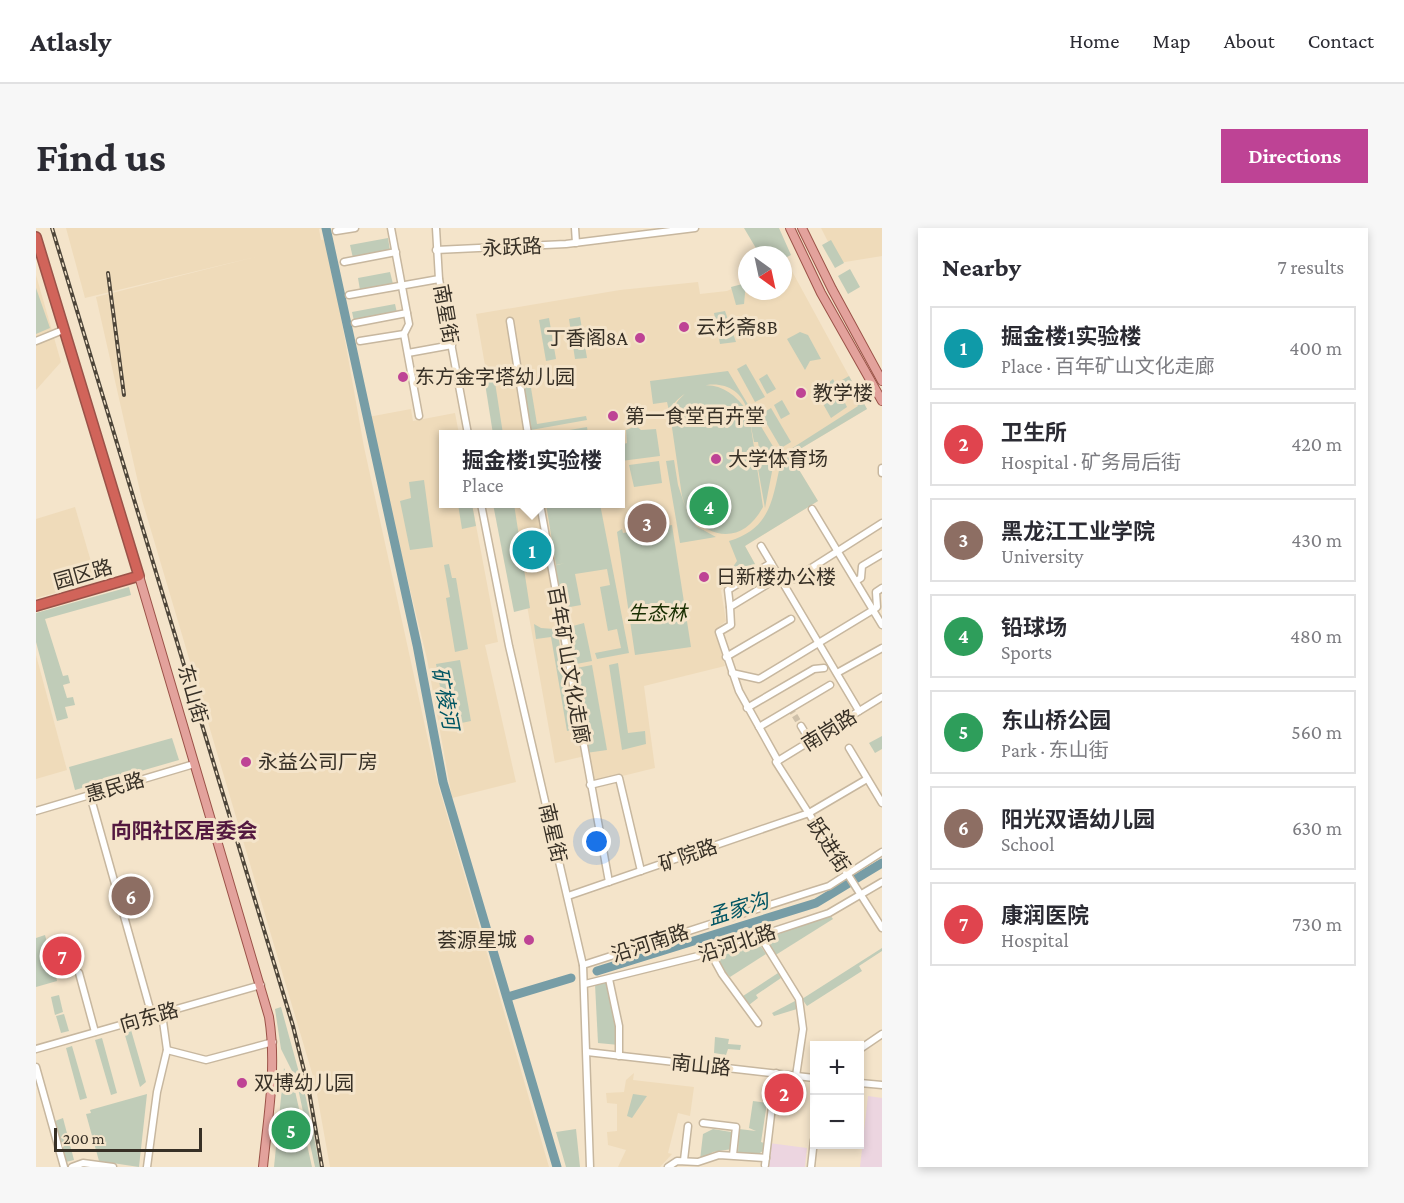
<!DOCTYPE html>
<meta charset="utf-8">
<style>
body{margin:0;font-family:"Crimson Pro","Noto Sans SC",serif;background:#f7f7f7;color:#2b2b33}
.controls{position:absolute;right:18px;bottom:18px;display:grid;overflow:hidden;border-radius:0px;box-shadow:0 3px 9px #0003}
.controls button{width:54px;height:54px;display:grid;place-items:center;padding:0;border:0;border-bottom:2px solid #e1e1e2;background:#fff;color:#2b2b33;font:30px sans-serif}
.compass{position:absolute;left:702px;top:18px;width:54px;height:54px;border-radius:50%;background:#fff;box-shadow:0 3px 9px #0003;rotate:147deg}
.scale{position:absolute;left:18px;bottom:15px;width:148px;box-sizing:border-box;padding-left:6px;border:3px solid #373026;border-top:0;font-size:16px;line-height:21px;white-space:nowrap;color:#373026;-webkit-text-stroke:4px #f4e4ca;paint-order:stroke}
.you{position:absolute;left:561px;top:614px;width:21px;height:21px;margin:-15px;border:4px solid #fff;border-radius:50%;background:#1a73e8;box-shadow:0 0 0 9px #1a73e833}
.badge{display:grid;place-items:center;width:39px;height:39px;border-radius:50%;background:#be4395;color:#fff;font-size:20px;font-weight:700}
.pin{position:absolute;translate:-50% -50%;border:3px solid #fff;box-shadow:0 2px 6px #0006}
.popup{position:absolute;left:403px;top:202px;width:186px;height:78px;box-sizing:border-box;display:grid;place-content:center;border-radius:0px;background:#fff;filter:drop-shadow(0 2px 4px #0005);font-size:20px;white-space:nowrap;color:#7c7c81}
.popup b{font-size:22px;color:#2b2b33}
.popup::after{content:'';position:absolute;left:50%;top:100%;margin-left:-12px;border:12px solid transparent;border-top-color:#fff}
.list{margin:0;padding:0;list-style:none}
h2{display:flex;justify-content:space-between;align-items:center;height:78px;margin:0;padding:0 24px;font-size:26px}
h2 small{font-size:20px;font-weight:400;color:#7c7c81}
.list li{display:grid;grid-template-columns:39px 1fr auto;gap:18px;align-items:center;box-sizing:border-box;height:84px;margin:0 12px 12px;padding:0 12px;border:2px solid #e1e1e2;border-radius:0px}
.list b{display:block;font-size:22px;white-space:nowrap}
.list p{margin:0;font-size:20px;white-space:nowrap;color:#7c7c81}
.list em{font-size:20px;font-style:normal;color:#7c7c81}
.map{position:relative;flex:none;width:846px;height:939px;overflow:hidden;border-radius:0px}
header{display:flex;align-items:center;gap:36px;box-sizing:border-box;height:84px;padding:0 30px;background:#fff;border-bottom:2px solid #e1e1e2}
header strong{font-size:28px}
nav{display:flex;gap:33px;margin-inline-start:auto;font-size:21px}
.intro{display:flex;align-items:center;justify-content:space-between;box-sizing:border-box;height:144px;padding:0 36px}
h1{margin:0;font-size:42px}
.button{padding:15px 27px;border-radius:0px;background:#be4395;color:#fff;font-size:21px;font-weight:700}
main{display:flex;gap:36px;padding:0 36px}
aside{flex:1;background:#fff;border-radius:0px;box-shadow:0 3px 9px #0003}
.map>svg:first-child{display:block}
.commercial{fill:#ecd5e0}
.built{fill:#efdbba}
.medical{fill:#e4d7ea}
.green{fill:#c0ccb8}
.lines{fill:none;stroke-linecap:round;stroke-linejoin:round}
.river{stroke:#779da6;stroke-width:9}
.minor-tunnel{stroke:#cec0a9;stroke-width:6;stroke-dasharray:6 3;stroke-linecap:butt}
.minor-casing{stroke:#c7b79f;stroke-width:9}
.major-casing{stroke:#9b5248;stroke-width:10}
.highway-casing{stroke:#9b5248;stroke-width:12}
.minor{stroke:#fff;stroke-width:6}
.major{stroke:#e3a29c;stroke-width:8}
.highway{stroke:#d1645a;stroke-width:9}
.rail-casing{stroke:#4d4539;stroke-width:4}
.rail{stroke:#f4e4ca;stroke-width:1.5;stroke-dasharray:4.5;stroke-linecap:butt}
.poi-dot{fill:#be4395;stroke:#f4e4ca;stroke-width:2}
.labels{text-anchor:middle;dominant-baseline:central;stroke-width:6;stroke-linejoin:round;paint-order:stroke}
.street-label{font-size:20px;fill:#373026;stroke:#f4e4ca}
.poi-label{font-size:20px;fill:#373026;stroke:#f4e4ca;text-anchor:start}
.park-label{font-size:20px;font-style:italic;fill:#1a3003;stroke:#f4e4ca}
.water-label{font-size:21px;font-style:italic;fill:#005563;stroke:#f4e4ca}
.neighbourhood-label{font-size:21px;font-weight:bold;fill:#531840;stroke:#f4e4ca}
</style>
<header>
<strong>Atlasly</strong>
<nav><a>Home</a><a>Map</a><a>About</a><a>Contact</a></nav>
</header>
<div class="intro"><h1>Find us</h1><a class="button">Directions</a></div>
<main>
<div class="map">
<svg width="846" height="939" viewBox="0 0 846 939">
<rect width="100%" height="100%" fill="#f4e4ca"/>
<g class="commercial">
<path d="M832,868L846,870V939H824Z"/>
<path d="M733,915L771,920L769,939H730Z"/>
</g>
<g class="built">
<path d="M30,0H287L283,1L285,12L291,11L328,219L401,553L513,939H294L279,855L106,272L60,69L227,27L49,70Z"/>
<path d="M785,0H846V28L803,35Z"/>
<path d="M751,34L831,181L754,227L782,273L709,318L719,336L685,362L690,393L679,402L689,438L608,458L619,540L558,555L553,527L519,535L473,276H584V206H461L440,86L584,62L662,54L664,66L691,63L711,54V63H747V36Z"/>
<path d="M0,47L25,134L0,162Z"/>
<path d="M375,181L377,193L419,185L423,206H408V276H436L462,414L449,417L480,554L416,570L391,431L332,189Z"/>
<path d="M39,279L61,354L0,370V291Z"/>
<path d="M0,427L31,542L0,551Z"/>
<path d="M598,845L597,852L658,859L654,888L642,885L632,925L636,926L624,939H582L590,922L572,917L571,904L581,903V876L571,875L570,865L588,864L590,852Z"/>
</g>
<path class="medical" d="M30,709L39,742L22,746L13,713Z"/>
<g class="green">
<path d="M708,0H743L755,27L747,31V27H724Z"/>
<path d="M352,10L354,23L317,30L314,17Z"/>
<path d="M795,12L808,35L799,40L786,17Z"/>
<path d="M814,41L824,59L812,66L802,48Z"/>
<path d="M354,44L357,56L324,62L322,50Z"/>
<path d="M710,55L708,76L700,77L695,59Z"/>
<path d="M0,60L14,100L0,106Z"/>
<path d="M359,76L361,85L318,93L316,84Z"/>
<path d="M689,83L700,114L684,116L678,85Z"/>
<path d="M544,89L551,130L539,131L533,91Z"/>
<path d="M513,90L520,131L510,133L503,92Z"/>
<path d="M764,104L772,107L785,131L774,133L769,142L751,111Z"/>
<path d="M710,136L729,169L719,174L701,141Z"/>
<path d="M692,143L738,220L739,228L729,280L721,235L725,234L722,214H718L714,193L727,279C708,314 678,313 653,287L660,298L680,309L644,315L630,233L638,232L642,257L652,287L646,268L634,186C654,145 690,151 712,184C701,143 650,152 633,183L631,174L617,176L614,153Z"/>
<path d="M731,146L740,161L731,166L723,151Z"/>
<path d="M458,148L467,206H457L448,149Z"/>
<path d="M493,148L501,196L550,188L551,192L495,202L486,149Z"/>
<path d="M813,148L831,181L754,227L782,273L709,318L719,336L692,356V346L701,333L693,313C739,299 736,266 747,226L822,178L806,152Z"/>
<path d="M797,151L811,179L795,190L778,160L788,159Z"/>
<path d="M746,172L754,186L745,191L738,177Z"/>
<path d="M735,180L755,214L745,220L725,186Z"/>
<path d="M600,198L605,202L620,201L624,228L585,233V217L591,215L590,202Z"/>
<path d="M551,199L552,206H510Z"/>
<path d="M623,233L626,255L598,259L593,237Z"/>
<path d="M388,252L397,319L374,322L364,273L375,270L373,254Z"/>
<path d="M422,276H436L440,298L426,301Z"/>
<path d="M457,276H478L494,380L478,384Z"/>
<path d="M510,276H564L593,425L561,431L559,425L585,420L581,401L572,403L564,359L574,357L571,341L539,346L545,377L534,379L526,385L517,338L529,335L520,337Z"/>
<path d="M636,297L655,419L599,427L581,304L586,301L587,305Z"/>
<path d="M413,336L416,350H420L432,421L419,424L410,370L414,369L408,337Z"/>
<path d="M93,359L95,367L9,391L27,448L32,447L34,455L27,457L31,470L37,469L39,477L29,479L32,490L21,493L0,414V385Z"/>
<path d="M530,392L537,398L548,395L556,433L535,437L527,393Z"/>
<path d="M498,396L505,400L518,401L522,407L539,501L531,503L515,409L500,411Z"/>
<path d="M424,432L435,493L411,498L400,436Z"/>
<path d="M582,435L592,505L609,503L610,516L586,522L573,437Z"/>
<path d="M556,437L571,522L550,525L535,441Z"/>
<path d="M846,508V521L839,525L833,515Z"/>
<path d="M136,510L143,532L39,562L33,539Z"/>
<path d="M794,687L797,691L738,728L729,711Z"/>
<path d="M9,707L21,753L0,759V710Z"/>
<path d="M722,714L730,726L694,749L684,738L682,725Z"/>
<path d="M846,720V723L823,738L826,743L771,778L766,771Z"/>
<path d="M742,745L745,750L720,767L722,770L713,777L707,768Z"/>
<path d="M572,752L583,817L562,815L559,756Z"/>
<path d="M23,767L27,784L19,787L15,769Z"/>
<path d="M759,773L761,781L738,788L736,785Z"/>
<path d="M245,779L270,870L284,939H279L260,851L245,821L239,781Z"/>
<path d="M28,786L33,803L25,805L20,788Z"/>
<path d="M95,802L110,854L104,859L88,804Z"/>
<path d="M679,809L693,811L692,816L705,817L704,822L692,821L690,827L678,825Z"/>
<path d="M66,810L81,865L75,867L59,812Z"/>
<path d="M36,818L51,870L44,872L30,820Z"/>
<path d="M248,840L259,863L276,939H238Z"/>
<path d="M111,866L103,939L63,933L50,886L55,885L54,882Z"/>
<path d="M597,866L611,868L596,890L591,888Z"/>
<path d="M717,873L731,875L725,914L728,915L727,923L721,927L702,925L703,901L720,903L713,900Z"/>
<path d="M27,890L38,932L30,934L19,893Z"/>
<path d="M540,901L544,939H530L520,904Z"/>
<path d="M677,901L695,904L696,921L677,924L664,932L667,906Z"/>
</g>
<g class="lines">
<g class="river">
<path d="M290,0L381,417L407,554L521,939"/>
<path d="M561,743L780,675L846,635"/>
<path d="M472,769L535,750"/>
</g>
<path class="minor-tunnel" d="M754,480L765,498"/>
<defs>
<g id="minor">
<path d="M355,0L373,96L368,106L383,188"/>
<path d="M400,0L403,51L432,206"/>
<path d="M539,0L540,15"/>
<path d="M300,3L319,0"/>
<path d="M400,22L530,16L659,0"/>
<path d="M308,34L360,24"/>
<path d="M313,67L403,51"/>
<path d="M474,93L492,206"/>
<path d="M319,95L371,85"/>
<path d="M0,113L27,102"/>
<path d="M324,113L368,106"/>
<path d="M372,125L416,117"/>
<path d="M846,240V245"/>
<path d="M445,276L473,418L547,737L554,939"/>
<path d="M504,276L573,654"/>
<path d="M776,281L846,397"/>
<path d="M725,318L823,483"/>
<path d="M758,351L846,295"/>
<path d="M820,353L825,350L826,338L846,326"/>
<path d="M694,379L692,362L735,335"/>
<path d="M690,429L755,391"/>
<path d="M696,445L723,451L837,382L841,379L840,364L846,360"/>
<path d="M801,445L846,420"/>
<path d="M846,469L740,534L846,700"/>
<path d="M711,480L778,441L788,440"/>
<path d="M765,498L774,513"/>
<path d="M723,499L794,457"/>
<path d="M813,520L846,575"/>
<path d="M742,533L703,463L683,404L695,397L694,379L743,349"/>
<path d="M554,557L583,550L605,643"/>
<path d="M54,567L116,788"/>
<path d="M0,583L158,536"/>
<path d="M532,668L773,585L831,551"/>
<path d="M724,708L763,771L767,801L760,848"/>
<path d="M674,724L686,746L722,795"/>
<path d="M547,737L777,663L793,658L846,624"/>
<path d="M43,745L59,804"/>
<path d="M573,751L583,798V828"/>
<path d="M549,756L662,728L793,685L846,654"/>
<path d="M0,821L225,757"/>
<path d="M824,821L846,806"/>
<path d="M131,822L170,832L237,814"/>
<path d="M551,824L778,850"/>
<path d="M0,839L28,939"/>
<path d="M824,855L846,857"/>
<path d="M667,895L700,899L697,927"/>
<path d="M648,932L652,898"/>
<path d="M729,937L740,845"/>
<path d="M36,939L47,935L77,939"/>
<path d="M111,939L121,864L131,822L126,786"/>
<path d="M632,939L641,933L662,934L683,927L730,930"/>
<path d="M775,939L778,912"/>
</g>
<g id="major">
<path d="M754,0L785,65L846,173"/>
<path d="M766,0L796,61L846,153"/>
<path d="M103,348L233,789C241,840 232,888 227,939"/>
</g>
<path id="highway" d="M0,9L103,348L0,378"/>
</defs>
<use href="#minor" class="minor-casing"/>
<use href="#major" class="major-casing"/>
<use href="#highway" class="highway-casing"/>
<use href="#minor" class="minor"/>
<use href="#major" class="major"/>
<use href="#highway" class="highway"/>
<defs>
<g id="rail">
<path d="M16,0L257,798L273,863L286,939"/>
<path d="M72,45L88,167"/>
</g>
</defs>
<use href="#rail" class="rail-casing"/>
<use href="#rail" class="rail"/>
</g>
<g class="poi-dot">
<circle cx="648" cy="99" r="6"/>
<circle cx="604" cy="110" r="6"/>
<circle cx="367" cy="149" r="6"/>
<circle cx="765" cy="165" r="6"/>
<circle cx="577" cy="188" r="6"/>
<circle cx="680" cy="231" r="6"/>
<circle cx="668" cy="349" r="6"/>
<circle cx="210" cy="534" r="6"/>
<circle cx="493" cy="712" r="6"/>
<circle cx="206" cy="855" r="6"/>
</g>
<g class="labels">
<g class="street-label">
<text transform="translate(476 19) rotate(-3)">永跃路</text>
<text transform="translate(410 86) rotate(80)">南星街</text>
<text transform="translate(47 346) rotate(-16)">园区路</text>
<text transform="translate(533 437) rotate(80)">百年矿山文化走廊</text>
<text transform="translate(157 466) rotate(74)">东山街</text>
<text transform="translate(793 502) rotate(-32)">南岗路</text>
<text transform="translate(79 559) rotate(-16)">惠民路</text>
<text transform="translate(517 605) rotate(77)">南星街</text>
<text transform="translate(793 617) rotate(57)">跃进街</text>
<text transform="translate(652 627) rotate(-19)">矿院路</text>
<text transform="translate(614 715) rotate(-18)">沿河南路</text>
<text transform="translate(701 715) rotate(-18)">沿河北路</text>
<text transform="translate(113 789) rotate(-16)">向东路</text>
<text transform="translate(665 837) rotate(6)">南山路</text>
</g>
<g class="poi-label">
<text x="660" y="99">云杉斋8B</text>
<text x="592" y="110" text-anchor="end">丁香阁8A</text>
<text x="379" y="149">东方金字塔幼儿园</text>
<text x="777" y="165">教学楼</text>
<text x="589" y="188">第一食堂百卉堂</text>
<text x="692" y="231">大学体育场</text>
<text x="680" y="349">日新楼办公楼</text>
<text x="222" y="534">永益公司厂房</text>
<text x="481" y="712" text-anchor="end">荟源星城</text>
<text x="218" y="855">双博幼儿园</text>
</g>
<g class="park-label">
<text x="621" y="385">生态林</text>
</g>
<g class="water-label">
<text transform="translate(409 470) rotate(79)">矿棱河</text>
<text transform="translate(702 681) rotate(-17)">孟家沟</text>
</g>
<g class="neighbourhood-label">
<text x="148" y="603">向阳社区居委会</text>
</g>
</g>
</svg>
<div class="controls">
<button>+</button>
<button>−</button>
</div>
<svg class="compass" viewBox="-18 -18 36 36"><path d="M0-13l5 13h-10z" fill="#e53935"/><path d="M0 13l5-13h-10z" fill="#7c7c81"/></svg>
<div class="scale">200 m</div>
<div class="you"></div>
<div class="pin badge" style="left:496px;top:322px;background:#0f9aa8">1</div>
<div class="popup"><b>掘金楼1实验楼</b>Place</div>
<div class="pin badge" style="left:748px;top:865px;background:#e0444e">2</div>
<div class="pin badge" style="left:611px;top:295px;background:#8d6e63">3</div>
<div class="pin badge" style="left:673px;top:278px;background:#2e9e5b">4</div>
<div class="pin badge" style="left:255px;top:902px;background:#2e9e5b">5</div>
<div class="pin badge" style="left:95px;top:668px;background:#8d6e63">6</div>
<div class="pin badge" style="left:26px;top:728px;background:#e0444e">7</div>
</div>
<aside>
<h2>Nearby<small>7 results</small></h2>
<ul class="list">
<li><span class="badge" style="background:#0f9aa8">1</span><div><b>掘金楼1实验楼</b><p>Place · 百年矿山文化走廊</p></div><em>400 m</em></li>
<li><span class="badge" style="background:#e0444e">2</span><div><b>卫生所</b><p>Hospital · 矿务局后街</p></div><em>420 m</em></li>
<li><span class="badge" style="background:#8d6e63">3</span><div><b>黑龙江工业学院</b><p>University</p></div><em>430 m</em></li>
<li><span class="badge" style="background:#2e9e5b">4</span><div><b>铅球场</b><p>Sports</p></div><em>480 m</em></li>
<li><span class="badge" style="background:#2e9e5b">5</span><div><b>东山桥公园</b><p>Park · 东山街</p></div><em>560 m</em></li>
<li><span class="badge" style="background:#8d6e63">6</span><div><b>阳光双语幼儿园</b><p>School</p></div><em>630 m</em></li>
<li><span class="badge" style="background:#e0444e">7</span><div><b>康润医院</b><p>Hospital</p></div><em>730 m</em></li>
</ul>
</aside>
</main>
